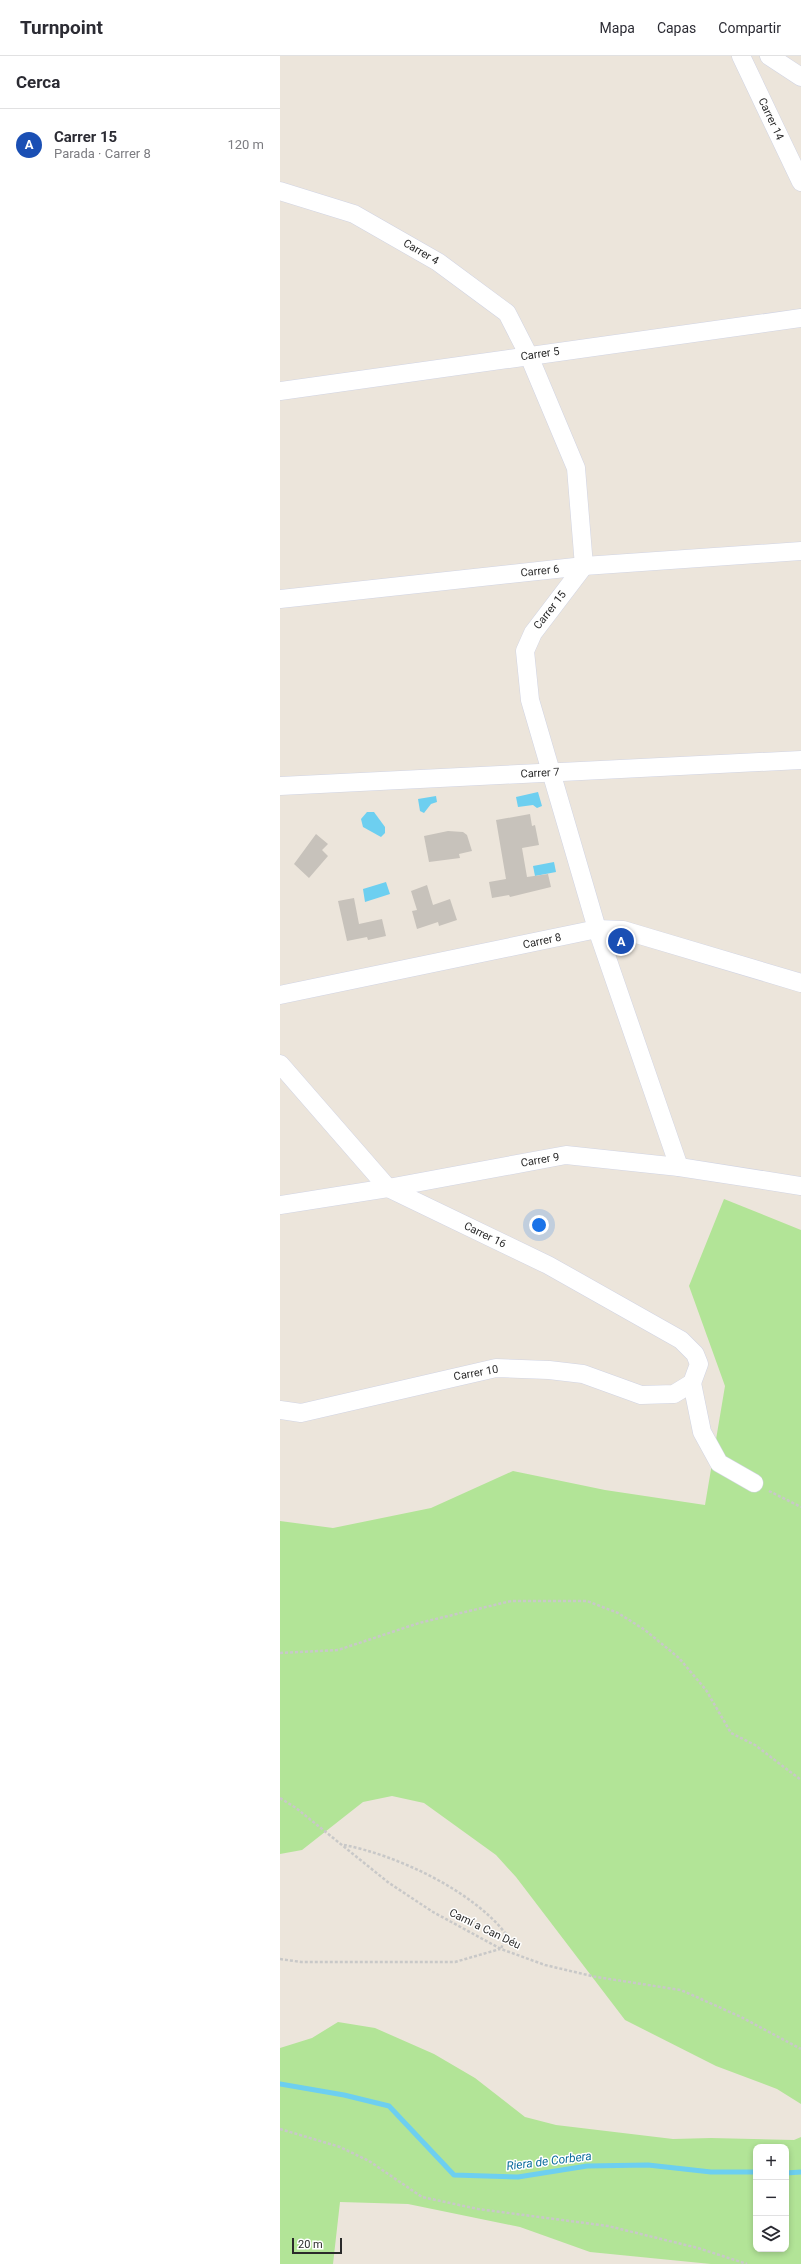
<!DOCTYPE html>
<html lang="es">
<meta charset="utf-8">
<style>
body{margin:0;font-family:Roboto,sans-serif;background:#f2f2f3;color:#2b2b33}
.controls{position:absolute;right:12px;bottom:12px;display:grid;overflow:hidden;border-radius:8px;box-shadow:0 2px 6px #0003}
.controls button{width:36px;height:36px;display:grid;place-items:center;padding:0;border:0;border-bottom:1px solid #e1e1e2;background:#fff;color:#2b2b33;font:20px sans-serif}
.scale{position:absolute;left:12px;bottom:10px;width:50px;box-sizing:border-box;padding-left:4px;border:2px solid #2a2a2a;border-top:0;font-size:11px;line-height:14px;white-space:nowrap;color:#2a2a2a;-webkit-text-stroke:3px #fff;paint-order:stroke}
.you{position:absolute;left:259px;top:1169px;width:14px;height:14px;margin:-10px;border:3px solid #fff;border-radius:50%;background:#1a73e8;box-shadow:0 0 0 6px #1a73e833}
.badge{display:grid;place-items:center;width:26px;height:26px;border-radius:50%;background:#ea580c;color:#fff;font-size:13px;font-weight:700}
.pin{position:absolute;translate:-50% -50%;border:2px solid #fff;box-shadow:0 1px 4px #0006}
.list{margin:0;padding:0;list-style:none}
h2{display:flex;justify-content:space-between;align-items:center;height:52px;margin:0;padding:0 16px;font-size:17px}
h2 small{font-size:13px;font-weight:400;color:#7c7c81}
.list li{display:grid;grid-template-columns:26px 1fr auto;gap:12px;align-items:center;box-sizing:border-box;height:72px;padding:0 16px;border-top:1px solid #e1e1e2}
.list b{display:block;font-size:15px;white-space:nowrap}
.list p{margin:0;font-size:13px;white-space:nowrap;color:#7c7c81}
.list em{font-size:13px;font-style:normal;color:#7c7c81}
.icon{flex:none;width:22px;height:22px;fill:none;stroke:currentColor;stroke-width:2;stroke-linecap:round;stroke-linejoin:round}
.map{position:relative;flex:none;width:521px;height:2208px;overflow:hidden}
header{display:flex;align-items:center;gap:24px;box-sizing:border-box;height:56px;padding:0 20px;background:#fff;border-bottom:1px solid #e1e1e2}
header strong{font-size:19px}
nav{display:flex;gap:22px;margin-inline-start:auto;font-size:14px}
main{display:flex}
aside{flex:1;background:#fff}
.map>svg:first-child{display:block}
.green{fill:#b2e497;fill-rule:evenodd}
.water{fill:#6dcff0}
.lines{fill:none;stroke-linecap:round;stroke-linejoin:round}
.stream{stroke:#6dcff0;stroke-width:5}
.building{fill:#c7c2bb}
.minor-casing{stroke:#d1d4e3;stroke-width:19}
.path{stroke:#c8c8c8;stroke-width:2.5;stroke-dasharray:3 2;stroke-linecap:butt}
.minor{stroke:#fff;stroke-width:18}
.labels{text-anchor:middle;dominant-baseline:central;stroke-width:3;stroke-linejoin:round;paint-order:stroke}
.street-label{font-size:11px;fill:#2a2a2a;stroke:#fff}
.water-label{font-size:12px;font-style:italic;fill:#0c6d9c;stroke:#fff}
</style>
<header>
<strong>Turnpoint</strong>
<nav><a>Mapa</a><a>Capas</a><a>Compartir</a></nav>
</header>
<main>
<aside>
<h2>Cerca<small></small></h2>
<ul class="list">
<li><span class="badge" style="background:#1a4fb4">A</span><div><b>Carrer 15</b><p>Parada · Carrer 8</p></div><em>120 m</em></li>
</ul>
</aside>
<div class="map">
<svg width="521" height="2208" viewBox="0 0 521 2208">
<rect width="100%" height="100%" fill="#ece5db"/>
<g class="green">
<path d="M444,1143L521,1174V2048L497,2033L436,2010L345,1964L236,1821L216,1799L144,1747L112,1740L83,1746L22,1794L0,1798V1465L53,1472L151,1452L233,1415L325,1434L425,1449L445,1330L409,1230Z"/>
<path d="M58,1966L95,1972L154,1998L195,2022L245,2061L276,2069L393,2083L431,2082L514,2084L521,2081V2208H431L310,2196L240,2171L128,2148L60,2146L53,2208H0V1992L32,1982ZM476,2091H506V2193H476Z"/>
</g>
<g class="water">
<path d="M258,736L262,750L257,752L253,749L238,751L236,741Z"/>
<path d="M156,740L157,746L151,748L144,757L140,755L138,743Z"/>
<path d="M87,756H94L105,771V777L101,781L83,771L81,763Z"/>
<path d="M274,806L276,816L255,820L253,810Z"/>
<path d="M106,826L110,838L85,846L83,833Z"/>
</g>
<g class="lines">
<g class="stream">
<path d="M0,2028L64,2039L109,2050L174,2119L238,2121L307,2110L368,2109L431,2116H476"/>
<path d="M506,2117L521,2116"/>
</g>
</g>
<g class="building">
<path d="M250,758L252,770L255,769L259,789L242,792L247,821L268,818L271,831L230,841L229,839L212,842L209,826L226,823L216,764Z"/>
<path d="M168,775L183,776L187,779L192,795L179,798L180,802L149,806L144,780Z"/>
<path d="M36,778L48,788L42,794L48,800L29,822L14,808Z"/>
<path d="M147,829L153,849L170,843L177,864L159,870L158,866L137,873L132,855L137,854L131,835Z"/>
<path d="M74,842L79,868L102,863L106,880L88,884L87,881L67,885L58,845Z"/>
</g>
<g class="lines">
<defs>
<g id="minor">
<path d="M461,0L521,126"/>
<path d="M489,0L521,21"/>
<path d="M0,135L74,158L158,206L227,257L249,300L296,412L304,510L253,577L245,595L250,644L317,873L399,1111"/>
<path d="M0,335L521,262"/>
<path d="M0,543L304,510L521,495"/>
<path d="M0,730L521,704"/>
<path d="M0,939L317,873L343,874L521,927"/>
<path d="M0,1008L108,1132L268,1209L401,1284L415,1298L419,1308L412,1327"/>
<path d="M0,1149L108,1132L286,1099L399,1111L521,1130"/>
<path d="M412,1327L422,1376L439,1407L474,1427"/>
<path d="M0,1354L21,1357L216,1312L269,1314L303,1318L361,1339L394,1338L412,1327"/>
</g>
</defs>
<use href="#minor" class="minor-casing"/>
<g class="path">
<path d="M489,1435L521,1451"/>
<path d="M0,1597L58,1594L139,1567L231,1545H307L338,1557L365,1574L399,1602L426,1634L451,1677L475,1689L521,1724"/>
<path d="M0,1742L16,1752L109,1827L153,1856L221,1893L265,1909L316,1921L401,1934L461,1961L521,1993"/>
<path d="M64,1789C116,1799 192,1834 226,1878L221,1893"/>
<path d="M0,1903L21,1906H175L220,1893"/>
<path d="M0,2073L60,2091L89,2105L142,2141L198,2153L328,2170L418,2192L467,2208"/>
</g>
<use href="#minor" class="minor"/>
</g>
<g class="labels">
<g class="street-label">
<text transform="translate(491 63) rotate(65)">Carrer 14</text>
<text transform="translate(141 196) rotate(30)">Carrer 4</text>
<text transform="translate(260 298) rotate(-8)">Carrer 5</text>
<text transform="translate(260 515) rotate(-6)">Carrer 6</text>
<text transform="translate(270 554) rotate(-52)">Carrer 15</text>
<text transform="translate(260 717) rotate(-3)">Carrer 7</text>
<text transform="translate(262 885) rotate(-12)">Carrer 8</text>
<text transform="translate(260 1104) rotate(-10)">Carrer 9</text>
<text transform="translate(205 1179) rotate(26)">Carrer 16</text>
<text transform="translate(196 1317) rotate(-10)">Carrer 10</text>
<text transform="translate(205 1873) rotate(26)">Camí a Can Déu</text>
</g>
<g class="water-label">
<text transform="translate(269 2105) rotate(-7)">Riera de Corbera</text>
</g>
</g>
</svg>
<div class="controls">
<button>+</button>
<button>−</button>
<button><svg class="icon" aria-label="layers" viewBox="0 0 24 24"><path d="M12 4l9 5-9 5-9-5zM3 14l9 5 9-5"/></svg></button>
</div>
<div class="scale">20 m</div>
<div class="you"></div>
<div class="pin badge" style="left:341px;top:885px;background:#1a4fb4">A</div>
</div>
</main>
